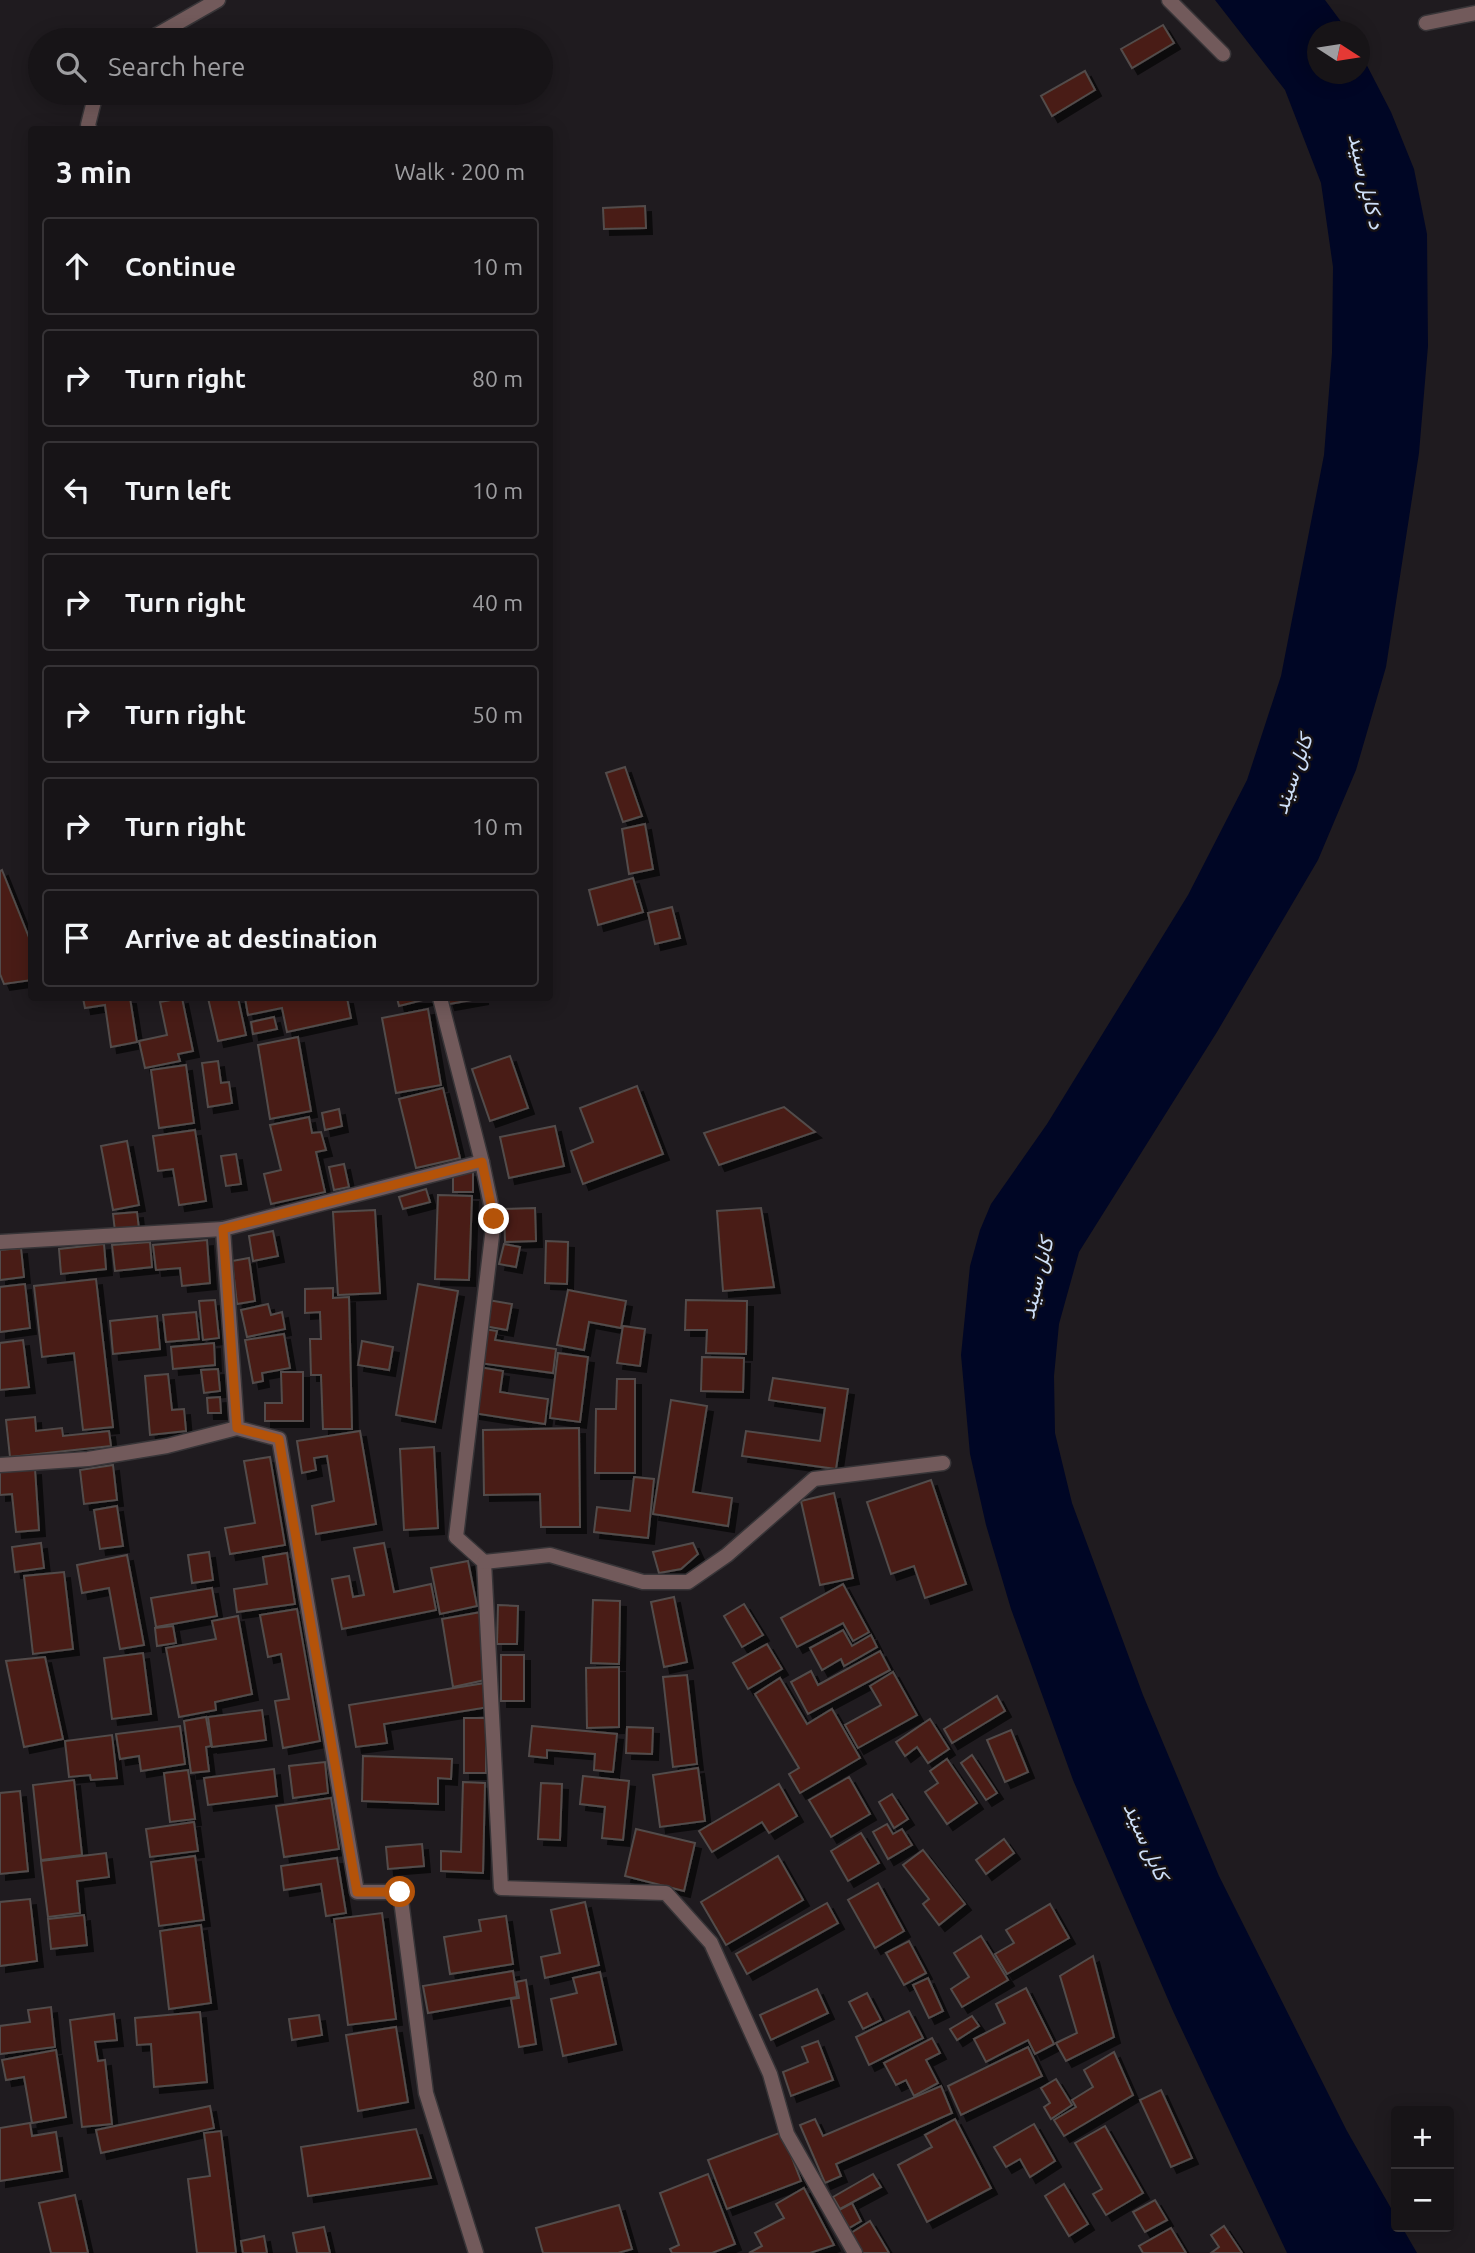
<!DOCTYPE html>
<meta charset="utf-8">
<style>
body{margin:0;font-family:Ubuntu,Vazirmatn,sans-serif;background:#201d20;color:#f1f3f6}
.controls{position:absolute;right:21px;bottom:21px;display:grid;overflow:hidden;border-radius:7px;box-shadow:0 4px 18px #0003}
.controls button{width:63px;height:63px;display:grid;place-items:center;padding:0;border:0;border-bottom:2px solid #363336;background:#171417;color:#f1f3f6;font:35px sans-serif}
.compass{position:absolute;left:1307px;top:21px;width:63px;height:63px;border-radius:50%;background:#171417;box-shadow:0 4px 18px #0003;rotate:102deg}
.stop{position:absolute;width:21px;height:21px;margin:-16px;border:5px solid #b45309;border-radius:50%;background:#fff}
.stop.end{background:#b45309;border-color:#fff;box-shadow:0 2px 7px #0008}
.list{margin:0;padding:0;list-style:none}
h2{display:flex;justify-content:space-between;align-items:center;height:91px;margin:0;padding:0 28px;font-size:30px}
h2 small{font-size:23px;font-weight:400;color:#9e9ea1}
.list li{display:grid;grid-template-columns:46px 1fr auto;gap:21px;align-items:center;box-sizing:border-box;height:98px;margin:0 14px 14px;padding:0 14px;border:2px solid #363336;border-radius:7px}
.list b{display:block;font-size:26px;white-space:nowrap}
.list em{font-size:23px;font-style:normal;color:#9e9ea1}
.icon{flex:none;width:38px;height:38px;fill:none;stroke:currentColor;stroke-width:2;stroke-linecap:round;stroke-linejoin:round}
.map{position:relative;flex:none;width:1475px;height:2253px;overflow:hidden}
.search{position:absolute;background:#171417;box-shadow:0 4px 18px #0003;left:28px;top:28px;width:525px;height:77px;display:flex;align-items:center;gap:18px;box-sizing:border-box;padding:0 24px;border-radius:38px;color:#9e9ea1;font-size:26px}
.panel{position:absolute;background:#171417;box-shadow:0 4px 18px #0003;left:28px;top:126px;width:525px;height:875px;border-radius:7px}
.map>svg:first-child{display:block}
.water{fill:#000625}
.building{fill:#491e12;stroke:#524c4b;stroke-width:2;filter:url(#shadow)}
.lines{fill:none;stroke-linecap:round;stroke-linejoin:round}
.minor-casing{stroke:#383538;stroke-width:17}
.minor{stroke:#725a5b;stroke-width:14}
.route{stroke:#b45309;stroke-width:9}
.labels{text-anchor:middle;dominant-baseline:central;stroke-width:5;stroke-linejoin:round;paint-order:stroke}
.water-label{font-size:21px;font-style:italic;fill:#cedff8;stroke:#161215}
</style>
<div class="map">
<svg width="1475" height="2253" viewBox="0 0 1475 2253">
<defs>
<filter id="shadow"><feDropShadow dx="6" dy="6" stdDeviation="0" flood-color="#0009"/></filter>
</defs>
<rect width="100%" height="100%" fill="#1f1b1f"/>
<path class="water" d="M1215,0H1325L1348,31L1318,32V74H1360V52L1391,112L1414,169L1427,234L1428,346L1419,453L1386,667L1356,770L1318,860L1217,1032L1079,1252L1059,1324L1054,1376L1055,1433L1072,1503L1143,1695L1219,1876L1347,2131L1396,2217V2227H1402L1417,2253H1287L1173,2011L1073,1780L1011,1609L986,1525L970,1454L961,1355L970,1266L980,1230L991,1204L1047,1124L1188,895L1247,780L1281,676L1324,455L1332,353L1333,267L1321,183L1285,90Z"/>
<g class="building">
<path d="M1163,25L1174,43L1132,68L1121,49Z"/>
<path d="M1085,71L1095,90L1052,116L1041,96Z"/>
<path d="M645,206L646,228L604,229L603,208Z"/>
<path d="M625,767L642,816L623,822L606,773Z"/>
<path d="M645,824L653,869L629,874L622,829Z"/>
<path d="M2,870L32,945V980L4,984L0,974V871Z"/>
<path d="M633,878L643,912L598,925L589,890Z"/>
<path d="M672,907L680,938L655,944L648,913Z"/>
<path d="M83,998H130L137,1042L111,1047L105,1005L85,1008Z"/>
<path d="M182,998L193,1051L178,1054L180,1061L145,1068L139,1041L167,1035L160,1002Z"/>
<path d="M208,998H238L246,1035L218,1041Z"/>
<path d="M245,998H347L351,1018L287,1032L282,1008L248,1015Z"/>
<path d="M397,998H427V999L399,1006Z"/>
<path d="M447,998H483L449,1004Z"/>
<path d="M428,1009L441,1085L396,1093L382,1018Z"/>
<path d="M274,1017L277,1029L253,1034L251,1022Z"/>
<path d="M298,1037L311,1111L270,1119L258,1045Z"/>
<path d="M510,1056L528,1108L490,1121L472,1069Z"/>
<path d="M218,1061L221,1083L229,1082L232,1103L208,1107L202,1063Z"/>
<path d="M186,1065L194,1123L159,1128L151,1070Z"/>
<path d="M637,1086L663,1154L583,1184L571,1151L593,1142L580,1108Z"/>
<path d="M443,1088L460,1158L416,1168L399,1099Z"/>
<path d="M784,1107L815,1132L719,1165L704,1133Z"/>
<path d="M339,1109L342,1126L325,1130L322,1113Z"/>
<path d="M309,1117L312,1133L321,1132L326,1150L316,1152L325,1192L271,1204L264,1174L281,1170L270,1125Z"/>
<path d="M555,1126L564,1166L509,1178L500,1137Z"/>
<path d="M195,1130L206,1201L179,1205L173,1169L158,1171L153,1136Z"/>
<path d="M127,1141L139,1205L113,1210L101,1146Z"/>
<path d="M236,1154L241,1184L226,1186L221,1156Z"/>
<path d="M344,1164L349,1187L334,1190L329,1167Z"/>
<path d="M473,1171V1192H453V1172Z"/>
<path d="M426,1189L430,1202L403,1209L399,1197Z"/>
<path d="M438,1195L472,1196L469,1280L435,1279Z"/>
<path d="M535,1208L536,1241L505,1242L504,1209Z"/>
<path d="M761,1208L774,1287L723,1291L717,1211Z"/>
<path d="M375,1210L380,1293L338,1295L333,1212Z"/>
<path d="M137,1212L139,1229L115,1231L113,1214Z"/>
<path d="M273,1231L278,1256L253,1261L249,1236Z"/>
<path d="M207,1240L210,1283L182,1286L180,1268L156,1270L153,1245Z"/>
<path d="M546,1241L568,1242L567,1284L545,1283Z"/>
<path d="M150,1242L152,1267L115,1271L112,1245Z"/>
<path d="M104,1244L106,1269L61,1274L59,1249Z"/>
<path d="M504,1244L520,1247L516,1267L499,1264Z"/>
<path d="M21,1248L24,1277L0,1280V1250Z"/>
<path d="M249,1258L255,1301L237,1304L232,1261Z"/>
<path d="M96,1279L113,1427L83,1430L74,1353L42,1357L34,1286Z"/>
<path d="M25,1284L30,1328L0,1332V1287Z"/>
<path d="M418,1284L458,1291L435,1422L396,1415Z"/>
<path d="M333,1288V1298L349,1297L352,1429H323L321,1375H311L310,1339H321L320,1312L305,1313V1289Z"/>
<path d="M568,1290L626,1301L621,1328L589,1322L584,1350L557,1345Z"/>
<path d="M215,1300L219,1338L203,1340L199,1301Z"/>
<path d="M488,1300L512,1304L507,1330L484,1326Z"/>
<path d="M686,1300L747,1301L746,1354L706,1353L707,1330H685Z"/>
<path d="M268,1304L271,1315L282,1312L285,1329L247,1337L241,1310Z"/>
<path d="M196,1312L199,1339L166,1342L163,1315Z"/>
<path d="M157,1316L160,1349L113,1354L110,1321Z"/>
<path d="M623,1326L645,1329L640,1366L617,1363Z"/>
<path d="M483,1329L497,1331L495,1340L556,1349L553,1373L479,1363Z"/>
<path d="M284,1334L290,1368L262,1373L263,1381L253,1383L245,1340Z"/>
<path d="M23,1340L29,1387L0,1390V1343Z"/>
<path d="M362,1341L393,1347L389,1370L358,1365Z"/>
<path d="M214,1343L215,1365L173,1369L171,1347Z"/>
<path d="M558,1353L588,1357L580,1422L550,1418Z"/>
<path d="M702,1357L744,1358L743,1392L701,1391Z"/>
<path d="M479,1367L503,1371L500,1392L548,1399L545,1424L473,1413Z"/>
<path d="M218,1369L220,1391L204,1393L201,1370Z"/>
<path d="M281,1372H303V1421H265V1403H282Z"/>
<path d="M168,1374L172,1410L184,1409L186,1431L150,1435L145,1376Z"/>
<path d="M773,1378L848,1389L836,1469L742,1456L746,1431L820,1441L825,1408L769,1400Z"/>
<path d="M617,1379H635V1473H595L596,1409H616Z"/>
<path d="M220,1397L221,1413H208L207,1398Z"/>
<path d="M671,1400L707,1406L693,1492L732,1498L728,1526L653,1514Z"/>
<path d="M35,1417L36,1431L62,1428L63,1436L109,1431L111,1446L10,1457L6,1420Z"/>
<path d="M579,1428L580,1527H541L540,1494L484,1495L483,1430Z"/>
<path d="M360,1431L376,1524L316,1534L312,1506L334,1501L327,1456L314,1458L316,1470L302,1473L297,1441Z"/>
<path d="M434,1447L438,1528L404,1530L400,1449Z"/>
<path d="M270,1457L285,1545L230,1554L225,1528L255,1523L244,1461Z"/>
<path d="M113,1465L117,1500L84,1504L80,1470Z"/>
<path d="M35,1469L39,1530L16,1532L12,1494L0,1495V1472Z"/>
<path d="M634,1477L654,1479L648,1538L594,1532L597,1507L630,1511Z"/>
<path d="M931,1480L966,1584L925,1598L914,1566L891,1574L867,1502Z"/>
<path d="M834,1493L853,1578L820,1585L801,1501Z"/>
<path d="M117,1506L123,1546L100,1549L94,1510Z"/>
<path d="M41,1543L44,1568L15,1572L12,1547Z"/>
<path d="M384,1543L394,1592L431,1584L436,1610L342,1629L332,1579L349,1576L353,1597L364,1595L354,1548Z"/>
<path d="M693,1543L698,1554L681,1569L659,1573L653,1552Z"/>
<path d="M209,1552L213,1580L192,1583L188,1555Z"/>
<path d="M287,1553L295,1604L237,1612L234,1589L267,1584L263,1557Z"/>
<path d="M127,1555L144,1645L120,1649L109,1588L82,1593L77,1565Z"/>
<path d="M468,1561L477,1606L440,1614L431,1568Z"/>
<path d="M64,1572L73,1649L33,1654L24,1576Z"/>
<path d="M843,1584L869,1632L853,1641L843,1623L797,1647L781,1618Z"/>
<path d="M212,1588L217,1616L156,1627L151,1598Z"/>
<path d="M674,1597L687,1662L664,1667L651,1602Z"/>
<path d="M593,1600L620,1601L619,1664L591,1663Z"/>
<path d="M744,1604L763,1635L742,1647L724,1616Z"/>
<path d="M498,1605L518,1606L517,1644H497Z"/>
<path d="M297,1609L320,1741L283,1748L275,1701L289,1699L281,1654L268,1657L260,1615Z"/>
<path d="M481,1612L485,1680L453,1687L442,1619Z"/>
<path d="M238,1616L252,1694L215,1702L216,1710L179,1717L166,1648L216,1639L212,1621Z"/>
<path d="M173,1626L176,1643L157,1646L155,1628Z"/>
<path d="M843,1630L852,1646L871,1635L877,1647L844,1666L841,1659L822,1670L810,1648Z"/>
<path d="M767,1644L782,1669L748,1689L733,1663Z"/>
<path d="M880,1651L890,1670L808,1714L791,1682L811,1671L818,1685Z"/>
<path d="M143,1653L151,1714L112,1719L104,1658Z"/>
<rect x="501" y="1655" width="23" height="46"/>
<path d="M45,1657L63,1739L24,1747L6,1661Z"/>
<path d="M619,1667V1727L587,1728L586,1668Z"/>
<path d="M893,1672L917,1715L858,1748L845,1725L881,1705L870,1686Z"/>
<path d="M687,1675L697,1764L673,1767L663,1677Z"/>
<path d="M780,1678L807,1724L832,1709L860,1758L800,1793L789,1774L799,1768L755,1694Z"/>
<path d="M485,1683L489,1707L384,1724L387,1743L356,1747L349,1705Z"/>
<path d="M997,1696L1005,1711L952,1743L944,1729Z"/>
<path d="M262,1710L266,1740L212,1747L208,1717Z"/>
<path d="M206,1717L211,1746L206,1747L209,1771L191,1773L184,1721Z"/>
<rect x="464" y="1718" width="22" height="55"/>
<path d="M930,1719L949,1749L928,1763L917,1747L905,1756L896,1742Z"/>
<path d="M180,1726L185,1764L141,1771L139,1756L120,1759L116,1734Z"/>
<path d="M532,1726L617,1734L613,1772L594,1770L595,1754L547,1750V1758L529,1756Z"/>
<path d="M627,1727L653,1728L652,1754L626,1753Z"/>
<path d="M1011,1730L1028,1772L1005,1782L987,1740Z"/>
<path d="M112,1735L117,1778L91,1780L90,1775L69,1777L65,1741Z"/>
<path d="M972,1755L997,1793L986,1800L961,1763Z"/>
<path d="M363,1756L452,1759L451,1779L438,1778V1804L362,1801Z"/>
<path d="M947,1759L977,1803L947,1824L925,1792L938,1783L930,1771Z"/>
<path d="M325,1762L328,1793L293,1798L289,1766Z"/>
<path d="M698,1768L705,1821L660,1827L653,1775Z"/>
<path d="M274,1769L277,1796L208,1805L204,1778Z"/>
<path d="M188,1770L195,1819L170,1822L164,1773Z"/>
<path d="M583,1776L629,1781L623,1840L602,1838L605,1807L580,1804Z"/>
<path d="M849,1777L870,1814L831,1837L809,1800Z"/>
<path d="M74,1780L82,1855L41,1860L33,1785Z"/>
<path d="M463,1782L485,1783L483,1873L441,1871V1851L461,1852Z"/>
<path d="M541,1783L562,1784L560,1840L538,1839Z"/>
<path d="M779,1784L797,1816L769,1833L762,1822L712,1852L699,1831Z"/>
<path d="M20,1791L28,1871L0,1874V1793Z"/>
<path d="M892,1794L908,1819L894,1828L879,1802Z"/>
<path d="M331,1798L339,1849L284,1857L276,1806Z"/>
<path d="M194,1822L198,1851L150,1857L146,1829Z"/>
<path d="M887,1824L893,1834L902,1829L912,1845L888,1859L873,1832Z"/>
<path d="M636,1829L695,1843L684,1891L625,1876Z"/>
<path d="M861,1833L879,1863L848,1881L831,1851Z"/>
<path d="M1004,1839L1014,1853L986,1874L976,1860Z"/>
<path d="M422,1844L424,1866L388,1869L386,1847Z"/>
<path d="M923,1850L965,1904L939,1925L923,1904L929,1899L903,1865Z"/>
<path d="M106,1853L109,1877L77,1881L80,1913L48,1917L41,1861Z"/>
<path d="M195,1856L204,1920L159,1926L151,1862Z"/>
<path d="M778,1856L803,1900L726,1945L701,1902Z"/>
<path d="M337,1858L346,1913L326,1916L321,1884L284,1890L281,1866Z"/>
<path d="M878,1883L904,1931L875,1948L848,1900Z"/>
<path d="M30,1899L37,1961L0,1966V1902Z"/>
<path d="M585,1902L599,1965L545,1978L541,1957L560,1953L551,1910Z"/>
<path d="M827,1903L838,1923L747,1974L736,1954Z"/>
<path d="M1050,1904L1069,1938L1007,1974L995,1954L1014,1943L1006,1930Z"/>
<path d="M382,1913L396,2019L348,2025L334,1919Z"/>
<path d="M84,1915L87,1945L51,1949L48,1919Z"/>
<path d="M506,1916L513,1964L450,1974L444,1937L481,1931L479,1920Z"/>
<path d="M201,1925L211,2003L169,2009L160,1931Z"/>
<path d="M981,1936L1008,1980L962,2007L951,1989L969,1977L954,1953Z"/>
<path d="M909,1941L926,1973L904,1985L886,1953Z"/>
<path d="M1093,1956L1114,2037L1066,2061L1056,2043L1077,2033L1060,1976Z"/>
<path d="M513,1971L517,1997L428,2013L423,1986Z"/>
<path d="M600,1972L616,2044L563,2056L551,1999L577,1993L573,1978Z"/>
<path d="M928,1978L943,2011L929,2018L913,1985Z"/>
<path d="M526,1980L536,2044L519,2047L511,1999L519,1998L516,1982Z"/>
<path d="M1026,1988L1054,2044L1035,2054L1028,2040L986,2062L974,2039L1005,2023L996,2004Z"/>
<path d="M817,1989L828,2013L771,2040L760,2015Z"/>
<path d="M867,1993L881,2020L863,2029L849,2002Z"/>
<path d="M51,2007L55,2047L0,2054V2026L30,2022L28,2010Z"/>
<path d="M909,2011L923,2038L869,2065L856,2037Z"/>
<path d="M200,2012L207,2082L154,2087L151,2044L137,2045L135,2018Z"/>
<path d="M114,2014L117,2040L95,2042L98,2061L105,2060L112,2124L82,2127L70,2020Z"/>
<path d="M319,2015L322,2035L292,2040L289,2019Z"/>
<path d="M972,2016L979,2026L957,2040L950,2029Z"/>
<path d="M396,2027L408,2102L358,2111L346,2035Z"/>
<path d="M932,2038L940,2053L926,2060L938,2083L914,2096L906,2080L896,2085L884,2063Z"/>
<path d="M818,2041L833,2080L791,2096L783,2072L808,2062L802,2047Z"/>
<path d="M1028,2047L1042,2076L961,2115L948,2086Z"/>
<path d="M56,2050L66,2117L32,2123L24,2077L6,2080L2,2060Z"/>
<path d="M1114,2052L1133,2095L1064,2136L1054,2120L1076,2107L1072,2100L1093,2087L1084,2070Z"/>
<path d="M1056,2079L1072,2105L1051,2119L1044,2107L1050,2103L1041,2088Z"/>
<path d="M941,2086L952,2113L836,2164L841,2176L825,2183L800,2125L815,2119L823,2136Z"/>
<path d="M1161,2090L1192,2158L1171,2167L1140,2100Z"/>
<path d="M210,2106L214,2128L101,2153L96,2130Z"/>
<path d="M955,2119L991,2188L927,2222L898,2165L932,2147L925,2135Z"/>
<path d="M30,2123L32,2136L56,2132L62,2171L0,2181V2128Z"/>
<path d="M1034,2124L1055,2161L1030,2177L1020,2159L1006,2167L994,2147Z"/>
<path d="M1105,2126L1143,2193L1106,2215L1093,2194L1102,2189L1075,2143Z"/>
<path d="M416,2129L431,2178L308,2196L301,2147Z"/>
<path d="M221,2131L236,2253H197L188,2179L210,2176L204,2133Z"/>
<path d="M782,2132L801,2181L727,2209L708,2160Z"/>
<path d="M708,2174L735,2244L712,2253H672L670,2249L679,2245L660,2193Z"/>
<path d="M873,2174L881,2187L840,2209L833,2197Z"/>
<path d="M1064,2184L1088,2224L1069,2236L1045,2196Z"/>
<path d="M804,2188L834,2245L810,2253H749L762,2246L755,2233L784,2218L776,2204Z"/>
<path d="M75,2195L88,2253H51L39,2203Z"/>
<path d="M1155,2200L1167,2220L1145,2232L1133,2212Z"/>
<path d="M852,2203L861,2221L849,2228L839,2210Z"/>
<path d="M619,2205L632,2249L618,2253H543L536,2228Z"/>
<path d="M870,2221L889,2253H862L851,2233Z"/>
<path d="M1224,2226L1242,2253H1211L1219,2247L1211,2235Z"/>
<path d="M324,2227L330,2253H297L293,2233Z"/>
<path d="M1171,2228L1186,2253H1143L1139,2246Z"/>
<path d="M264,2236L267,2253H243L241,2241Z"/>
</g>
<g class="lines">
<defs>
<g id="minor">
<path d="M1169,0L1223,54"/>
<path d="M1426,23L1475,13"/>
<path d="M148,40L218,0"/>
<path d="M90,130L88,125L96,93"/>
<path d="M440,998L482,1162L494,1219L456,1537L484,1562L501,1888L666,1893L711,1943L770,2074L787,2134L855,2253"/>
<path d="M0,1242L223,1229"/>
<path d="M0,1465L88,1459L167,1446L237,1428"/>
<path d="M484,1562L550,1555L643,1582H688L727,1555L814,1479L943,1463"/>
<path d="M476,2253L426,2093L400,1892H357L279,1439L237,1428L223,1229L482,1162"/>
</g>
</defs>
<use href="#minor" class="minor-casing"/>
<use href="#minor" class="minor"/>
</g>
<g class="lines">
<path class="route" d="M400,1892H357L279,1439L237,1428L223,1229L482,1162L494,1219"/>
</g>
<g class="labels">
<g class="water-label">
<text transform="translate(1367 181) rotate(77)">د کابل سيند</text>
<text transform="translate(1292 774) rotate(-71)">کابل سيند</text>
<text transform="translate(1036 1278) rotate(-76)">کابل سيند</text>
<text transform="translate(1147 1841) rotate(66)">کابل سيند</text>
</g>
</g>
</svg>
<div class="controls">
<button>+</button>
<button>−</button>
</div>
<svg class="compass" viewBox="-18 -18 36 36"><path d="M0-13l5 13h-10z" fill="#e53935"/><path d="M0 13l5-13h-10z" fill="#9e9ea1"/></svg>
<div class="stop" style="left:400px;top:1892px"></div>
<div class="stop end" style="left:494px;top:1219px"></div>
<div class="search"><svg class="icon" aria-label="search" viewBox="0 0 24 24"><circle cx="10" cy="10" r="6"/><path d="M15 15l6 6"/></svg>Search here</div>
<section class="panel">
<h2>3 min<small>Walk · 200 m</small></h2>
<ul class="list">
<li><svg class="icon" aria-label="ahead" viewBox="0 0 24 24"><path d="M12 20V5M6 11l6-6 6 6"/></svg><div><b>Continue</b></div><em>10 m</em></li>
<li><svg class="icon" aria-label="right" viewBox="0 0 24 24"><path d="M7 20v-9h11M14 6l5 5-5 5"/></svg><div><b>Turn right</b></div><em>80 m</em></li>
<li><svg class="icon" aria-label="left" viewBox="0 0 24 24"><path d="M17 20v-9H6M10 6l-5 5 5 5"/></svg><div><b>Turn left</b></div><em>10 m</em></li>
<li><svg class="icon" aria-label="right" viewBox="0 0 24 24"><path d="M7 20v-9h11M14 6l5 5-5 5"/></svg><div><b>Turn right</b></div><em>40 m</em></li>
<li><svg class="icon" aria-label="right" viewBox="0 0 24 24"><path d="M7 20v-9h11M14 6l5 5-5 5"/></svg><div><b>Turn right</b></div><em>50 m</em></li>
<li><svg class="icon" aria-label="right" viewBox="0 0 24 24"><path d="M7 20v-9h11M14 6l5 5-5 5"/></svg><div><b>Turn right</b></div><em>10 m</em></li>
<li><svg class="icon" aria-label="arrive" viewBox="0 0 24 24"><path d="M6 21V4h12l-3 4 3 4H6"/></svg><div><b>Arrive at destination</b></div></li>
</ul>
</section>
</div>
